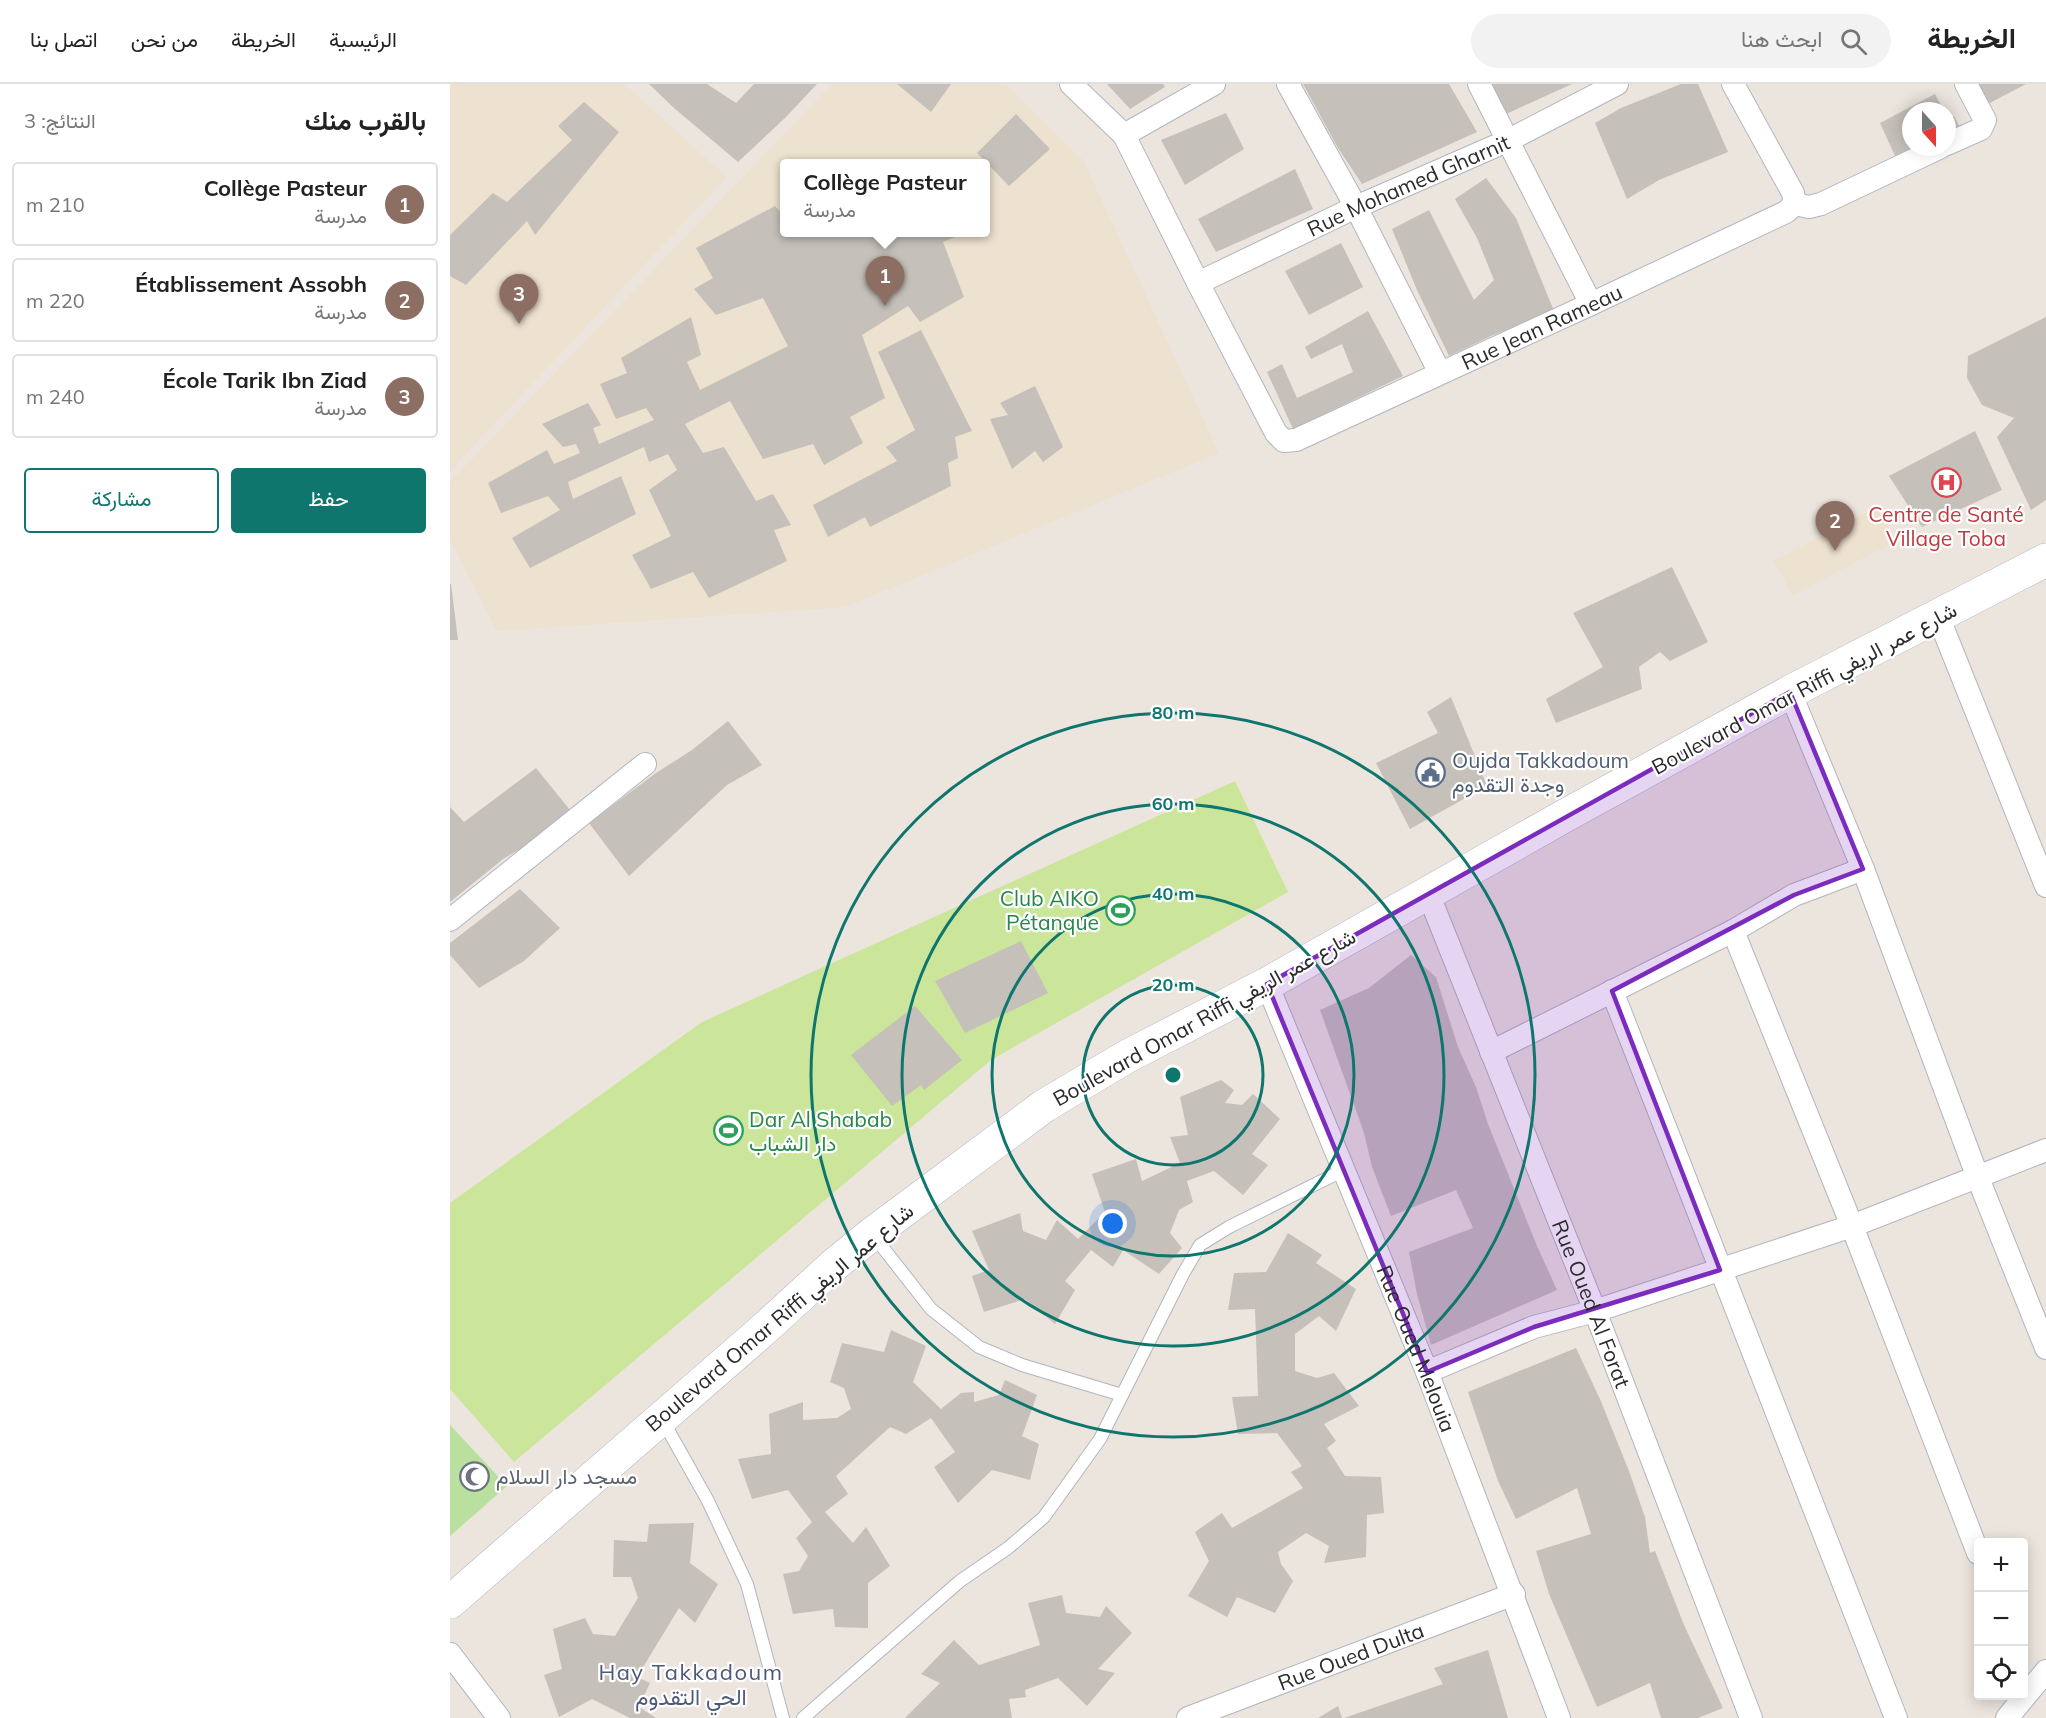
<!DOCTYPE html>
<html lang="ar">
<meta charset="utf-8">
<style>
body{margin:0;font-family:Mulish,Vazirmatn,sans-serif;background:#f2f2f2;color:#222;direction:rtl}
.controls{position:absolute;right:18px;bottom:18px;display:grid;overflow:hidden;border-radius:6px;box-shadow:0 3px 15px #0003}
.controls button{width:54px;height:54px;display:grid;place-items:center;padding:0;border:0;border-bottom:2px solid #e0e0e0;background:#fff;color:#222;font:30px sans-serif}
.compass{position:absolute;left:1452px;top:18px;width:54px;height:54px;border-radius:50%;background:#fff;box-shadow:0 3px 15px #0003;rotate:159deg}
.you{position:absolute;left:663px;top:1140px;width:21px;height:21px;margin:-15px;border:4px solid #fff;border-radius:50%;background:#1a73e8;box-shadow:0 0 0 9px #1a73e833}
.badge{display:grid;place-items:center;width:39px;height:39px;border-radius:50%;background:#0f766e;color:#fff;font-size:20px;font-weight:700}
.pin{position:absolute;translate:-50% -50px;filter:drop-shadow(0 2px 3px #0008)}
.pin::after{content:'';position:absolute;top:32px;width:21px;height:18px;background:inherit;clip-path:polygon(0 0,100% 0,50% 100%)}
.popup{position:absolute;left:330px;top:75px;width:210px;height:78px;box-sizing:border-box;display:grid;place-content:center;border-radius:6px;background:#fff;filter:drop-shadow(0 2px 4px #0005);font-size:20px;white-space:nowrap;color:#767676}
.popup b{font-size:22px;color:#222}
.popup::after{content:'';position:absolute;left:50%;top:100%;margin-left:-12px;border:12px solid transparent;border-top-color:#fff}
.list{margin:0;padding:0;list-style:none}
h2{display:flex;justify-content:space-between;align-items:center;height:78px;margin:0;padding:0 24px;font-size:26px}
h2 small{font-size:20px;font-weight:400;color:#767676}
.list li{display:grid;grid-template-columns:39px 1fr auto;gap:18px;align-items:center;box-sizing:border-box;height:84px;margin:0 12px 12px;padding:0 12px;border:2px solid #e0e0e0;border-radius:6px}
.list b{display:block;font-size:22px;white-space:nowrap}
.list p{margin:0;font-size:20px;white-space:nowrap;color:#767676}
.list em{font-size:20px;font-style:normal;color:#767676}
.actions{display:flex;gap:12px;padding:18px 24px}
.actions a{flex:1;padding:14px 0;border:2px solid #0f766e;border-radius:6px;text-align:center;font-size:21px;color:#0f766e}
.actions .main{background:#0f766e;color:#fff}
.icon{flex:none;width:33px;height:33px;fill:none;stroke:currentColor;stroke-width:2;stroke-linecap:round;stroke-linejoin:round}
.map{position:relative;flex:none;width:1596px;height:1634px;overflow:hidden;direction:ltr}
header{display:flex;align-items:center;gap:36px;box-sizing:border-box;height:84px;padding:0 30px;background:#fff;border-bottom:2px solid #e0e0e0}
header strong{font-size:28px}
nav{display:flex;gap:33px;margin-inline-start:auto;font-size:21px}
.search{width:420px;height:54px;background:#f2f2f2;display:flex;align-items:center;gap:15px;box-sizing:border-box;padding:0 21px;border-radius:33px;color:#767676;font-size:22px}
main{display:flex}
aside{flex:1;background:#fff}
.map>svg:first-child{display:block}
.education{fill:#ede1cf;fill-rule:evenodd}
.green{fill:#b9e09e}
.pitch{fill:#cbe69a}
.building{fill:#c5c0ba}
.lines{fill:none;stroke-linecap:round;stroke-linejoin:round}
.lane-casing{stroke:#b1b5be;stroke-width:14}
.street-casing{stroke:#b1b5be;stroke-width:24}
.secondary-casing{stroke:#b1b5be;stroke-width:34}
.lane{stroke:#fff;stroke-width:12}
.street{stroke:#fff;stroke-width:22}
.secondary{stroke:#fff;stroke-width:33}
.marked{fill:#7b2cbf;fill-opacity:0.2;stroke:#7b2cbf;stroke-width:4.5;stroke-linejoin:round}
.ring{fill:none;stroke:#0f766e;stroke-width:3}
.labels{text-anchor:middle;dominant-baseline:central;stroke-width:4.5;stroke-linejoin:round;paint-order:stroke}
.street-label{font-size:21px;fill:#2b2b2b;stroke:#fff}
.health-label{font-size:21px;fill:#be3a42;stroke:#fff}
.service-label{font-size:21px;fill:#4e5e75;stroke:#fff;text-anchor:start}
.leisure-label{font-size:21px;fill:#27864d;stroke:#fff;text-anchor:end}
.worship-label{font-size:21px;fill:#5b616d;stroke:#fff;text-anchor:start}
.neighbourhood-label{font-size:22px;letter-spacing:1.5px;fill:#4e597a;stroke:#fff}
.centre{fill:#0f766e;stroke:#fff;stroke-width:3}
.ring-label{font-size:18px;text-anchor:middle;font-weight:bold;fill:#0f766e;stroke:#fff;stroke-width:4.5;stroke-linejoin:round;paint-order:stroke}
</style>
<header>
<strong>الخريطة</strong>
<div class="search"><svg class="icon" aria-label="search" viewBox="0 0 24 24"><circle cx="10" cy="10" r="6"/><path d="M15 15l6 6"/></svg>ابحث هنا</div>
<nav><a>الرئيسية</a><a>الخريطة</a><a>من نحن</a><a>اتصل بنا</a></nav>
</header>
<main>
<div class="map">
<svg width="1596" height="1634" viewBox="0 0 1596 1634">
<rect width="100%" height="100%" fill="#ece5de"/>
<g class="education">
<path d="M0,0H174L277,93L0,387Z"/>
<path d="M382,0H555L633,76L769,369L395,523L47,547L0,456V398ZM334,80H536V148H334Z"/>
<path d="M1427,423L1446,457L1343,511L1323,477Z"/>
</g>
<path class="green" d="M0,1341L57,1402L0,1452Z"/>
<path class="pitch" d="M785,697L838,808L541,976L64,1378L0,1305V1119L252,938Z"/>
<g class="building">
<path d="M199,0H257L286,19L304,0H367L336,33L288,78L224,24Z"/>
<path d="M447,0H501L481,28Z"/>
<path d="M657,0H713L715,3L680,25Z"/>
<path d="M853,0H999L1027,48L912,100L888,64Z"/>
<path d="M1042,0H1122L1056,30Z"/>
<path d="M1231,0H1248L1278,68L1209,96L1177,115L1145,39L1171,24Z"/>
<path d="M1526,0H1576L1536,21Z"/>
<path d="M1485,10L1494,27H1461V64L1445,72L1430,39Z"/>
<path d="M134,18L169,48L85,151L77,137L16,201L0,192V151L43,109L57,118L122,56L108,42Z"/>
<path d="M776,29L794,65L735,101L711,56Z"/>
<path d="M566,30L600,65L559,102L527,69Z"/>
<path d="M1504,32L1509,42L1497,47V33L1499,36Z"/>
<path d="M845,85L863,125L766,168L748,135Z"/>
<path d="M1036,94L1066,134L1104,227L1041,252L999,272L967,206L942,145L979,126L1024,216L1044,196L1027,154L1005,115Z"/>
<path d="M325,122L334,132V148H503L505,153L493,158L514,213L470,238L458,222L412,251L435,314L400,333L413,359L374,381L363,360L313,375L280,317L235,340L253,369L274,363L306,417L323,410L341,441L324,446L337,477L259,514L243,488L201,505L182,471L221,452L199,406L227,386L218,370L199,378L194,363L118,398L123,415L171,392L186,430L80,484L62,454L110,426L98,412L51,429L38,399L97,366L104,380L130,369L126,360L113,363L92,340L138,319L151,341L143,344L149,360L204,336L196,324L166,335L150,300L177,289L171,274L241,233L251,271L237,278L250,306L338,262L313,214L266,231L244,205L263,194L246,164Z"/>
<path d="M891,159L913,203L859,231L835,187Z"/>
<path d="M918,227L953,292L843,345L817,288L832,280L847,314L903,288L892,260L861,275L855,263Z"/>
<path d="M1596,233V416L1581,426L1547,353L1564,334L1532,321L1517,294L1518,272Z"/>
<path d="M471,246L522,347L505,353L508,374L498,379L501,402L420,443L415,433L378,453L363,421L447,377L436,363L465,346L428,268Z"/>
<path d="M585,302L613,363L593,378L585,367L562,385L540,335L558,331L550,319Z"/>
<path d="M1525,347L1552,406L1472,443L1439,392Z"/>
<path d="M1222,483L1258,558L1220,577L1210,568L1189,583L1192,605L1106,639L1096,615L1153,583L1123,529Z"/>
<path d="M0,500H1L8,556H0Z"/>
<path d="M1001,613L1037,702L960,745L926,679L988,649L977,628Z"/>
<path d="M278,637L312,681L277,701L179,792L139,739L206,689L242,666Z"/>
<path d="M86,684L120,726L94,751L53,775L0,818V723L14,738Z"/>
<path d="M70,805L110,844L74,877L29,904L0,871V859Z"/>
<path d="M571,857L598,909L515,949L485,897Z"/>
<path d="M961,871L986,893L1008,963L1026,1003L1038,1040L1087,1162L1107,1206L981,1261L967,1210L959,1168L1023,1144L1006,1106L941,1132L922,1083L914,1049L870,926L919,904Z"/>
<path d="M465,922L512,976L474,1006L471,1001L442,1022L401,971Z"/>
<path d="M771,996L784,1006L775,1019L792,1021L803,1010L830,1035L802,1070L818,1081L793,1111L764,1087L737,1097L743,1118L729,1126L720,1149L732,1164L709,1190L673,1166L663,1183L641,1166L615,1197L625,1206L605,1240L575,1215L534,1228L522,1192L539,1186L522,1147L570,1129L573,1147L596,1156L607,1136L628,1155L655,1128L642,1090L686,1075L692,1097L730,1079L720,1053L738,1051L730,1013Z"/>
<path d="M838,1149L872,1171L866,1179L906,1205L886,1247L869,1232L845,1250V1287L867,1294L884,1289L909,1322L874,1340L886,1357L877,1364L895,1392L931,1393L934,1429L917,1431L916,1473L874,1479L879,1462L856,1449L828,1468L831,1480L843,1497L825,1529L787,1513L777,1533L738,1512L759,1477L745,1448L772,1429L782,1444L853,1404L841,1388L852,1382L827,1349L788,1350L782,1313L808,1312L805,1225L778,1226L784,1189L816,1188Z"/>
<path d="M441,1246L476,1262L463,1298L491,1325L511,1309L524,1308V1318L549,1311L555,1296L587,1311L572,1352L589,1360L580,1396L542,1386L508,1419L484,1383L505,1368L481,1334L456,1350L440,1343L418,1363L386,1392L398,1410L375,1428L403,1459L416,1443L440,1482L418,1499V1544L385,1543L383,1525L343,1530L333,1490L349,1487L358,1472L346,1454L362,1438L338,1406L302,1415L288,1375L321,1370L319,1330L353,1318V1336L387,1334L401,1325L394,1304L380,1298L392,1259L434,1268Z"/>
<path d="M1126,1264L1150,1315L1179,1387L1195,1433L1200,1469L1205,1467L1234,1541L1273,1624L1248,1634H1211L1200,1599L1147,1623L1099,1510L1086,1467L1141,1450L1127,1404L1066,1435L1048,1397L1018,1308Z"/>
<path d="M244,1439L240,1479L268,1500L245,1539L229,1524L187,1593L200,1599L189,1623L206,1634H180L142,1615L109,1633L94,1591L112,1585L103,1545L135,1534L143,1550L165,1552L188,1514L181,1493H163L164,1456L197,1458L199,1440Z"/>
<path d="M612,1511L616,1529L650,1533L656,1522L682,1549L648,1585L665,1589L637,1622L608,1594L575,1606L576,1613L559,1615L562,1634H455L490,1599L471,1590L504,1556L529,1581L590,1561L578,1519Z"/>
<path d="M1038,1566L1058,1634H894L993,1600L984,1584Z"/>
<path d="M888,1622L892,1634H868Z"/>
</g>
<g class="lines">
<defs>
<g id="lane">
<path d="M423,1151L481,1225L529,1263L572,1281L672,1311"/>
<path d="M213,1337L258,1417L297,1500L333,1634"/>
<path d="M353,1634L510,1497L558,1464L594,1433L650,1355L733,1190L750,1161L779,1143L894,1086"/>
</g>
<g id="street">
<path id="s1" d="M621,0L674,51L748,199L826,349L834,357L846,356L1141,220L1336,128L1345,120"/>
<path d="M838,0L906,123L990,289"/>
<path d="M1029,0L1141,220"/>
<path d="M1283,0L1343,109L1345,120"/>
<path d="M674,51L764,0"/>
<path d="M1497,60L1531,45L1535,36L1516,0"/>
<path d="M1345,120L1359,123L1371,120L1491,63"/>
<path id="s2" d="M748,199L906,123L1057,57L1167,0"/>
<path d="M1488,532L1596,802"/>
<path d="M1340,608L1413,785L1528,1094L1596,1264"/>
<path id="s3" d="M978,809L1145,1227L1301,1634"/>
<path d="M0,836L195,680"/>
<path d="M1283,847L1402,1142L1528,1469"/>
<path id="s4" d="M817,900L977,1288L1109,1634"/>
<path d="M1162,907L1446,1634"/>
<path d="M1041,968L1283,847L1344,811L1413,785"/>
<path d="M977,1288L1084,1243L1145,1227L1402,1142L1596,1066"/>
<path d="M0,1570L49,1634"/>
<path id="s5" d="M738,1634L1064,1510"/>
<path d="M1557,1634L1596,1587"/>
</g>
<path id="secondary" d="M0,1518L313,1246L384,1181L422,1150L594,1022L676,973L817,900L1118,730L1340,608L1596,476"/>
</defs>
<use href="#lane" class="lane-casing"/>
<use href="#street" class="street-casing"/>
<use href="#secondary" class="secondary-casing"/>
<use href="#lane" class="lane"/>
<use href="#street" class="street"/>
<use href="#secondary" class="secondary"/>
</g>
<path class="marked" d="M1340,608L1413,785L1344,811L1162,907L1270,1186L1084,1243L977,1288L817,900Z"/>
<g class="ring">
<circle cx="723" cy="991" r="90"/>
<circle cx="723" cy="991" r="181"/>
<circle cx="723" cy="991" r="271"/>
<circle cx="723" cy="991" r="362"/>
</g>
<defs>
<symbol id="hospital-ring" viewBox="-11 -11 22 22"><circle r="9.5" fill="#fff" stroke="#e0444e" stroke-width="1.5"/><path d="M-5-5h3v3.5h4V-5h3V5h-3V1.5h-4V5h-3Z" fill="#e0444e"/></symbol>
<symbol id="civic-ring" viewBox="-11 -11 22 22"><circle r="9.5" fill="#fff" stroke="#5c6f8a" stroke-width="1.5"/><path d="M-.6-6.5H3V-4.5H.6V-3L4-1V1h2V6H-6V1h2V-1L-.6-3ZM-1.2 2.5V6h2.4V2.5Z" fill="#5c6f8a"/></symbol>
<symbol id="stadium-ring" viewBox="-11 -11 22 22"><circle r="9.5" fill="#fff" stroke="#2e9e5b" stroke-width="1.5"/><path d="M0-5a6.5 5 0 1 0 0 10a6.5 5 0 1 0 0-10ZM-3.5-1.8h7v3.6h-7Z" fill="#2e9e5b"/></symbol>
<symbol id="mosque-ring" viewBox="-11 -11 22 22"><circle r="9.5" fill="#fff" stroke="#6b7280" stroke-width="1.5"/><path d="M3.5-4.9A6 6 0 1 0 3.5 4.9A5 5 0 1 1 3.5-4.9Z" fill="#6b7280"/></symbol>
</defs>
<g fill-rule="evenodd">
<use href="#hospital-ring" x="1480" y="382" width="33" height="33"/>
<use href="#civic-ring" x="964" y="672" width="33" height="33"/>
<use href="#stadium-ring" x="654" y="810" width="33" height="33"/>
<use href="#stadium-ring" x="262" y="1030" width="33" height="33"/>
<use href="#mosque-ring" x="8" y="1376" width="33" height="33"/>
</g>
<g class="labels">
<g class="street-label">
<text stroke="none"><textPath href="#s2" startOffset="232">Rue Mohamed Gharnit</textPath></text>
<text stroke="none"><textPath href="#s1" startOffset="702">Rue Jean Rameau</textPath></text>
<text transform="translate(1354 604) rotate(-28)">Boulevard Omar Riffi شارع عمر الريفي</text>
<text transform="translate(754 933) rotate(-29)">Boulevard Omar Riffi شارع عمر الريفي</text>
<text stroke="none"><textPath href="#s3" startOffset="442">Rue Oued Al Forat</textPath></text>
<text transform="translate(329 1233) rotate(-40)">Boulevard Omar Riffi شارع عمر الريفي</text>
<text stroke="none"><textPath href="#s4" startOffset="394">Rue Oued Melouia</textPath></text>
<text stroke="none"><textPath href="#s5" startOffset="174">Rue Oued Dulta</textPath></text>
</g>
<g class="health-label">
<text x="1496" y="430">Centre de Santé<tspan x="1496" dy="24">Village Toba</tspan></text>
</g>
<g class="service-label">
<text x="1002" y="676">Oujda Takkadoum<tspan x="1002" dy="24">وجدة التقدوم</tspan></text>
</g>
<g class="leisure-label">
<text x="649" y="814">Club AIKO<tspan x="649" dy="24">Pétanque</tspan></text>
<text x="299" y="1035" text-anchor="start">Dar Al Shabab<tspan x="299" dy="24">دار الشباب</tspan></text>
</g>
<g class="worship-label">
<text x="46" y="1392">مسجد دار السلام</text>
</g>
<g class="neighbourhood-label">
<text x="241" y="1588">Hay Takkadoum<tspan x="241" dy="25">الحي التقدوم</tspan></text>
</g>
</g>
<circle cx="723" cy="991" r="9" class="centre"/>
<g class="ring-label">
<text x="723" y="635">80 m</text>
<text x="723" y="726">60 m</text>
<text x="723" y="816">40 m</text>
<text x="723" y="907">20 m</text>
</g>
</svg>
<div class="controls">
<button>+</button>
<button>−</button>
<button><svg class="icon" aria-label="locate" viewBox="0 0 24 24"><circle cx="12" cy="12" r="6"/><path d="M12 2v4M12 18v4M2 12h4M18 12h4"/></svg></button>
</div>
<svg class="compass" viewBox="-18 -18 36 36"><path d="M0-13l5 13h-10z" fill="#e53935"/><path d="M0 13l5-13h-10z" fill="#767676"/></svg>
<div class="you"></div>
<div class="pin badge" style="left:435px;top:222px;background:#8d6e63">1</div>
<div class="popup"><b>Collège Pasteur</b>مدرسة</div>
<div class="pin badge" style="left:1385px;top:467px;background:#8d6e63">2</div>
<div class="pin badge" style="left:69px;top:240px;background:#8d6e63">3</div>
</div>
<aside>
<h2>بالقرب منك<small>النتائج: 3</small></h2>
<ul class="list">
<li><span class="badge" style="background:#8d6e63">1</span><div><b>Collège Pasteur</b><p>مدرسة</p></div><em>210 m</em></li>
<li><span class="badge" style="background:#8d6e63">2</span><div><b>Établissement Assobh</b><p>مدرسة</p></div><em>220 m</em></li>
<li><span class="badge" style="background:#8d6e63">3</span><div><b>École Tarik Ibn Ziad</b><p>مدرسة</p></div><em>240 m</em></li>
</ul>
<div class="actions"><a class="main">حفظ</a><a>مشاركة</a></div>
</aside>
</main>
